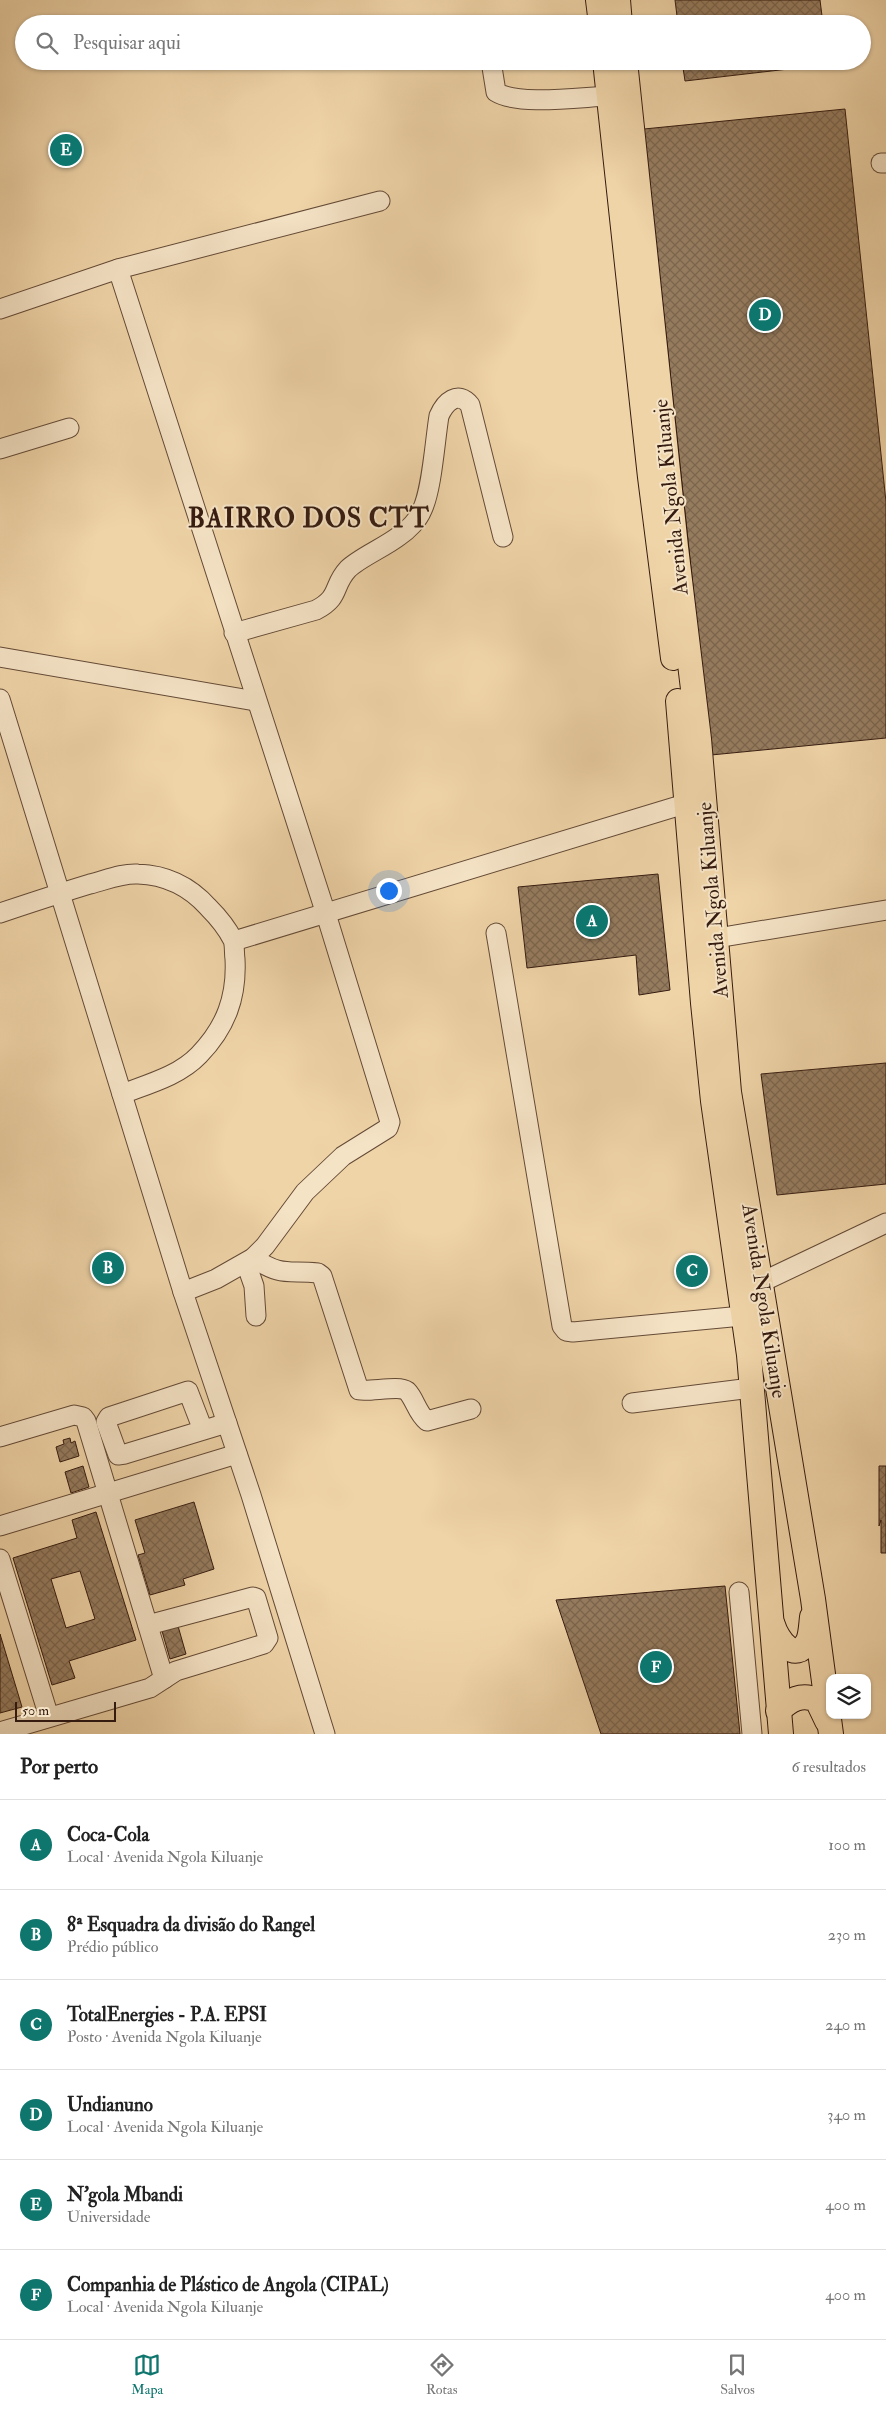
<!DOCTYPE html>
<html lang="pt">
<meta charset="utf-8">
<style>
body{margin:0;font-family:"IM FELL Double Pica",serif;background:#f2f2f2;color:#222}
.controls{position:absolute;right:15px;bottom:15px;display:grid;overflow:hidden;border-radius:10px;box-shadow:0 1px 4px #0004}
.controls button{width:45px;height:45px;display:grid;place-items:center;padding:0;border:0;border-bottom:1px solid #e0e0e0;background:#fff;color:#222;font:25px sans-serif}
.scale{position:absolute;left:15px;bottom:12px;width:101px;box-sizing:border-box;padding-left:5px;border:2px solid #361c10;border-top:0;font-size:14px;line-height:18px;white-space:nowrap;color:#361c10;-webkit-text-stroke:4px #f5e3c6;paint-order:stroke}
.you{position:absolute;left:388px;top:890px;width:18px;height:18px;margin:-12px;border:4px solid #fff;border-radius:50%;background:#1a73e8;box-shadow:0 0 0 8px #1a73e833}
.badge{display:grid;place-items:center;width:32px;height:32px;border-radius:50%;background:#0f766e;color:#fff;font-size:16px;font-weight:700}
.pin{position:absolute;translate:-50% -50%;border:2px solid #fff;box-shadow:0 1px 5px #0006}
.list{margin:0;padding:0;list-style:none}
h2{display:flex;justify-content:space-between;align-items:center;height:65px;margin:0;padding:0 20px;font-size:21px}
h2 small{font-size:16px;font-weight:400;color:#767676}
.list li{display:grid;grid-template-columns:32px 1fr auto;gap:15px;align-items:center;box-sizing:border-box;height:90px;padding:0 20px;border-top:1px solid #e0e0e0}
.list b{display:block;font-size:19px;white-space:nowrap}
.list p{margin:0;font-size:16px;white-space:nowrap;color:#767676}
.list em{font-size:16px;font-style:normal;color:#767676}
.icon{flex:none;width:28px;height:28px;fill:none;stroke:currentColor;stroke-width:2;stroke-linecap:round;stroke-linejoin:round}
.map{position:relative;flex:none;width:886px;height:1734px;overflow:hidden}
.search{position:absolute;background:#fff;box-shadow:0 1px 4px #0004;left:15px;right:15px;top:15px;height:55px;display:flex;align-items:center;gap:12px;box-sizing:border-box;padding:0 18px;border-radius:28px;color:#767676;font-size:19px}
.sheet{height:605px;background:#fff}
nav{display:flex;justify-content:space-around;align-items:center;box-sizing:border-box;height:70px;border-top:1px solid #e0e0e0;background:#fff;font-size:14px;color:#767676}
nav a{display:grid;justify-items:center;gap:2px}
nav .on{color:#0f766e}
.map>svg:first-child{display:block}
.building{fill:url(#building-cross-hatch);stroke:#361c10;fill-rule:evenodd}
.lines{fill:none;stroke-linecap:round;stroke-linejoin:round}
.minor-casing{stroke:#644a36;stroke-width:21}
.major-casing{stroke:#361c10;stroke-width:26}
.minor{stroke:#f5e3c6;stroke-width:19}
.major{stroke:#efd4a8;stroke-width:24}
.labels{text-anchor:middle;dominant-baseline:central;stroke-width:4;stroke-linejoin:round;paint-order:stroke}
.street-label{font-size:21px;fill:#361c10;stroke:#f5e3c6}
.district-label{font-size:26px;font-weight:bold;letter-spacing:1px;fill:#361c10;stroke:#f5e3c6}
</style>
<div class="map">
<svg width="886" height="1734" viewBox="0 0 886 1734">
<defs>
<pattern id="building-cross-hatch" width="8" height="8" patternUnits="userSpaceOnUse" patternTransform="scale(1.25)"><rect width="8" height="8" fill="#967c5f"/><path d="M0 0l8 8M0 8l8-8" fill="none" stroke="#7b654d"/></pattern>
</defs>
<rect width="100%" height="100%" fill="#efd4a8"/>
<filter id="stains"><feTurbulence type="fractalNoise" baseFrequency=".004" numOctaves="4"/><feColorMatrix values="0 0 0 0 .2 0 0 0 0 .09 0 0 0 0 .02 0 0 0 .5 -.17"/></filter>
<radialGradient id="worn" r=".72"><stop offset=".6" stop-color="#630" stop-opacity="0"/><stop offset="1" stop-color="#630" stop-opacity=".3"/></radialGradient>
<g class="building">
<path d="M675,0H820L823,24H678Z"/>
<path d="M682,61H849V62L685,81Z"/>
<path d="M845,109L886,502V738L711,755L644,129Z"/>
<path d="M658,874L670,990L639,995L636,955L527,968L518,887Z"/>
<path d="M886,1063V1184L777,1195L761,1074Z"/>
<path d="M70,1438L71,1443L75,1441L79,1456L60,1462L56,1447L64,1444L63,1440Z"/>
<path d="M83,1466L89,1487L71,1493L65,1472Z"/>
<path d="M879,1466H886V1553H881V1520L879,1526Z"/>
<path d="M194,1502L214,1569L183,1579L185,1585L150,1595L138,1555L145,1553L135,1520Z"/>
<path d="M96,1512L136,1640L69,1661L75,1678L52,1685L13,1558L77,1538L72,1520ZM80,1571L95,1619L66,1628L51,1579Z"/>
<path d="M725,1586L740,1734H601L556,1600Z"/>
<path d="M178,1626L186,1654L170,1659L162,1631Z"/>
<path d="M0,1634L22,1707L0,1713Z"/>
</g>
<g class="lines">
<defs>
<g id="minor">
<path d="M491,61L496,92C518,106 581,97 609,96"/>
<path d="M881,163H886"/>
<path d="M118,269L326,914L390,1122L388,1128L343,1156L305,1192L265,1246L253,1258L216,1279L183,1292"/>
<path d="M0,309L118,269L380,201"/>
<path d="M0,449L69,428"/>
<path d="M234,633L316,610C341,597 332,586 348,569C359,558 385,547 399,536C408,530 418,520 422,510C432,490 435,440 439,416C445,402 458,390 470,405L503,537"/>
<path d="M0,657L255,701"/>
<path d="M0,699L183,1292L251,1495L325,1734"/>
<path d="M0,913C30,903 60,893 90,884C106,880 122,873 138,874C166,875 190,887 208,907C217,916 227,928 233,940C235,945 234,953 235,959C237,997 226,1027 199,1055C179,1076 148,1084 122,1094"/>
<path d="M496,933L562,1326L566,1331L573,1332L742,1316"/>
<path d="M717,938L886,910"/>
<path d="M234,941L688,803"/>
<path d="M253,1258C283,1277 286,1270 318,1273L322,1276L359,1390C371,1392 399,1385 407,1391C415,1399 417,1413 427,1421L471,1409"/>
<path d="M246,1263L254,1286L256,1316"/>
<path d="M762,1282L886,1223"/>
<path d="M632,1403L751,1388"/>
<path d="M203,1430L188,1391L109,1417L106,1422L118,1455L125,1454L227,1423"/>
<path d="M0,1437L74,1415L83,1417L86,1421L164,1679"/>
<path d="M0,1526L237,1454"/>
<path d="M0,1559L49,1717"/>
<path d="M739,1592L752,1734"/>
<path d="M0,1732L150,1688L176,1671L264,1644L268,1638L256,1598L253,1597L148,1625"/>
</g>
<g id="major">
<path d="M598,0L601,24"/>
<path d="M618,0L620,24"/>
<path d="M605,61L650,477L673,658"/>
<path d="M625,61L676,547L699,739L729,1092L813,1599L831,1734"/>
<path d="M678,701L703,1003L713,1101L749,1355L781,1734"/>
<path d="M773,1625C777,1639 795,1665 808,1641C811,1634 811,1625 812,1617"/>
<path d="M778,1711C790,1700 801,1693 817,1700L827,1721"/>
</g>
</defs>
<use href="#minor" class="minor-casing"/>
<use href="#major" class="major-casing"/>
<use href="#minor" class="minor"/>
<use href="#major" class="major"/>
</g>
<g class="labels">
<g class="street-label">
<text transform="translate(671 497) rotate(-96)">Avenida Ngola Kiluanje</text>
<text transform="translate(713 900) rotate(-95)">Avenida Ngola Kiluanje</text>
<text transform="translate(764 1301) rotate(81)">Avenida Ngola Kiluanje</text>
</g>
<g class="district-label">
<text x="309" y="519">BAIRRO DOS CTT</text>
</g>
</g>
<rect width="100%" height="100%" filter="url(#stains)"/>
<rect width="100%" height="100%" fill="url(#worn)"/>
</svg>
<div class="controls">
<button><svg class="icon" aria-label="layers" viewBox="0 0 24 24"><path d="M12 4l9 5-9 5-9-5zM3 14l9 5 9-5"/></svg></button>
</div>
<div class="scale">50 m</div>
<div class="you"></div>
<div class="pin badge" style="left:592px;top:921px">A</div>
<div class="pin badge" style="left:108px;top:1268px">B</div>
<div class="pin badge" style="left:692px;top:1271px">C</div>
<div class="pin badge" style="left:765px;top:315px">D</div>
<div class="pin badge" style="left:66px;top:150px">E</div>
<div class="pin badge" style="left:656px;top:1667px">F</div>
<div class="search"><svg class="icon" aria-label="search" viewBox="0 0 24 24"><circle cx="10" cy="10" r="6"/><path d="M15 15l6 6"/></svg>Pesquisar aqui</div>
</div>
<section class="sheet">
<h2>Por perto<small>6 resultados</small></h2>
<ul class="list">
<li><span class="badge">A</span><div><b>Coca-Cola</b><p>Local · Avenida Ngola Kiluanje</p></div><em>100 m</em></li>
<li><span class="badge">B</span><div><b>8ª Esquadra da divisão do Rangel</b><p>Prédio público</p></div><em>230 m</em></li>
<li><span class="badge">C</span><div><b>TotalEnergies - P.A. EPSI</b><p>Posto · Avenida Ngola Kiluanje</p></div><em>240 m</em></li>
<li><span class="badge">D</span><div><b>Undianuno</b><p>Local · Avenida Ngola Kiluanje</p></div><em>340 m</em></li>
<li><span class="badge">E</span><div><b>N'gola Mbandi</b><p>Universidade</p></div><em>400 m</em></li>
<li><span class="badge">F</span><div><b>Companhia de Plástico de Angola (CIPAL)</b><p>Local · Avenida Ngola Kiluanje</p></div><em>400 m</em></li>
</ul>
</section>
<nav>
<a class="on"><svg class="icon" aria-label="map" viewBox="0 0 24 24"><path d="M3 6l6-2 6 2 6-2v14l-6 2-6-2-6 2zM9 4v14M15 6v14"/></svg>Mapa</a>
<a><svg class="icon" aria-label="directions" viewBox="0 0 24 24"><path d="M12 3l9 9-9 9-9-9zM9 14v-3h6M13 9l2 2-2 2"/></svg>Rotas</a>
<a><svg class="icon" aria-label="saved" viewBox="0 0 24 24"><path d="M7 4h10v16l-5-4-5 4z"/></svg>Salvos</a>
</nav>
